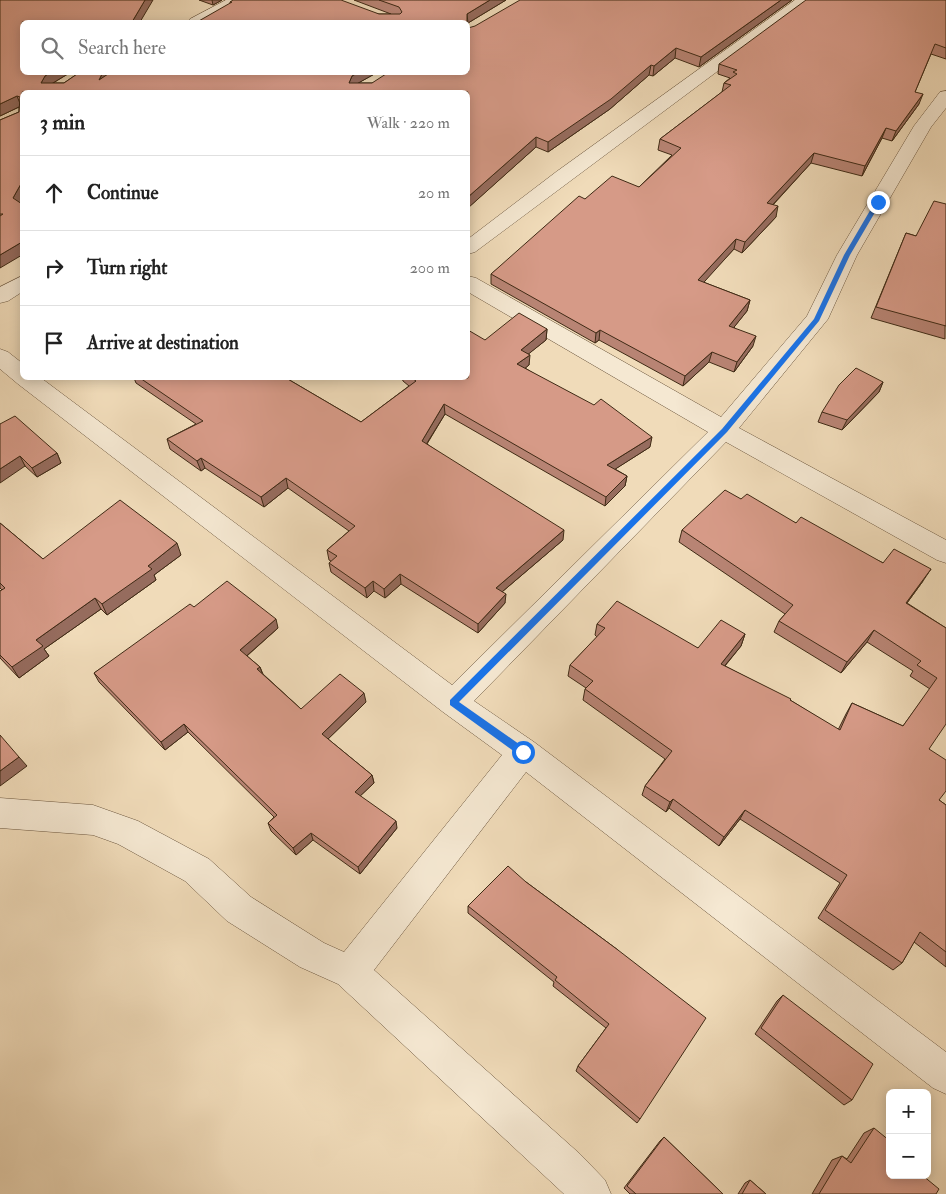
<!DOCTYPE html>
<meta charset="utf-8">
<style>
body{margin:0;font-family:"IM FELL Double Pica",serif;background:#f2f2f2;color:#222}
.controls{position:absolute;right:15px;bottom:15px;display:grid;overflow:hidden;border-radius:8px;box-shadow:0 2px 12px #0003}
.controls button{width:45px;height:45px;display:grid;place-items:center;padding:0;border:0;border-bottom:1px solid #e0e0e0;background:#fff;color:#222;font:25px sans-serif}
.stop{position:absolute;width:15px;height:15px;margin:-11px;border:4px solid #1a73e8;border-radius:50%;background:#fff}
.stop.end{background:#1a73e8;border-color:#fff;box-shadow:0 1px 5px #0008}
.list{margin:0;padding:0;list-style:none}
h2{display:flex;justify-content:space-between;align-items:center;height:65px;margin:0;padding:0 20px;font-size:21px}
h2 small{font-size:16px;font-weight:400;color:#767676}
.list li{display:grid;grid-template-columns:32px 1fr auto;gap:15px;align-items:center;box-sizing:border-box;height:75px;padding:0 20px;border-top:1px solid #e0e0e0}
.list b{display:block;font-size:19px;white-space:nowrap}
.list em{font-size:16px;font-style:normal;color:#767676}
.icon{flex:none;width:28px;height:28px;fill:none;stroke:currentColor;stroke-width:2;stroke-linecap:round;stroke-linejoin:round}
.map{position:relative;flex:none;width:946px;height:1194px;overflow:hidden}
.search{position:absolute;background:#fff;box-shadow:0 2px 12px #0003;left:20px;top:20px;width:450px;height:55px;display:flex;align-items:center;gap:12px;box-sizing:border-box;padding:0 18px;border-radius:8px;color:#767676;font-size:19px}
.panel{position:absolute;background:#fff;box-shadow:0 2px 12px #0003;left:20px;top:90px;width:450px;height:290px;border-radius:8px}
.map>svg:first-child{display:block}
.lines{fill:none;stroke-linecap:round;stroke-linejoin:round}
.minor-casing{stroke:#6b563e;stroke-width:1}
.minor{fill:#f5e8d2;fill-rule:evenodd}
.wall{fill:#b88474;stroke:#3f2a15}
.shaded-wall{fill:#966c5e;stroke:#3f2a15}
.building{fill:#d69a87;stroke:#3f2a15}
.route{fill:#1a73e8}
</style>
<div class="map">
<svg width="946" height="1194" viewBox="0 0 946 1194">
<rect width="100%" height="100%" fill="#f0dbb9"/>
<filter id="stains"><feTurbulence type="fractalNoise" baseFrequency=".004" numOctaves="4"/><feColorMatrix values="0 0 0 0 .2 0 0 0 0 .09 0 0 0 0 .02 0 0 0 .5 -.17"/></filter>
<radialGradient id="worn" r=".72"><stop offset=".6" stop-color="#630" stop-opacity="0"/><stop offset="1" stop-color="#630" stop-opacity=".3"/></radialGradient>
<g class="lines">
<defs>
<g id="minor">
<path d="M226,0H246L244,3L207,22H188L190,19Z"/>
<path d="M795,0H813L475,252L468,254V239L556,172Z"/>
<path d="M946,91V108L931,127L857,255L828,319L739,428L946,540V563L937,560L726,442L474,701L534,742L946,1052V1094L933,1088L526,772L374,970L580,1154L605,1180L611,1194H564L338,984L300,967L227,921L185,881L118,844L93,835L0,828V798L93,805L138,821L209,859L251,897L324,943L344,952L502,755L443,712L18,384L0,369V349L8,352L22,363V378H41L452,685L708,432L468,292V276L476,278L721,417L807,316L837,255L914,126L940,92Z"/>
<path d="M22,276V292L8,301L0,303V287Z"/>
</g>
</defs>
<use href="#minor" class="minor-casing"/>
<use href="#minor" class="minor"/>
</g>
<g class="wall">
<path d="M0,0L22,72H71L53,83H64L80,72H378L358,83H372L792,0L699,67L675,58L653,76L649,75L610,109L548,152L536,147L471,205L468,92H22V199L21,203L0,268V120L19,112V107L0,116Z"/>
<path d="M199,0H222L213,5Z"/>
<path d="M354,0H506L468,23L230,3V2L379,14H391Z"/>
<path d="M946,0V59L931,54L915,92L919,104L892,141L882,138L862,176L811,163L773,205L776,217L742,253L734,249L703,282L750,300L747,311L734,327L753,346L734,372L709,362L683,386L599,340L595,343L491,284V274L585,199L639,187L672,155L658,150L660,139L722,92L724,83L730,78L718,74L719,64Z"/>
<path d="M946,204L945,339L871,318L906,233L916,236Z"/>
<path d="M547,329L546,340L528,354L529,365L525,368L650,447L615,469L627,476L625,486L605,506L445,414L427,444L563,540L502,592L505,603L478,633L401,584L385,598L374,591L367,598L331,572L329,563L331,561L329,560L327,550L349,531L288,488L264,507L205,468L201,471L170,449L167,439L196,424L136,383L134,378H286L361,422L409,386L403,381L402,378H468L485,340Z"/>
<path d="M883,382L879,392L842,430L818,422L822,412Z"/>
<path d="M0,424L57,453L61,463L37,477L25,466Z"/>
<path d="M741,499L796,523L923,581L907,603L946,628L929,749L939,800L946,805V967L914,942L902,963L893,970L818,918L840,883L740,819L719,846L669,808L666,812L642,795L645,786L665,759L583,700L585,689L586,688L568,676L570,665L597,637L595,635L597,624L698,648L745,634L741,646L725,666L790,700L838,730L846,714L852,703L903,726L930,689L910,676L913,671L867,642L841,673L774,632L779,621L785,614L679,542L682,530Z"/>
<path d="M0,523L43,559L181,555L154,575L156,580L107,615L101,609L44,649L49,656L19,678L0,658V591L2,590L0,588Z"/>
<path d="M194,607L278,628L247,656L260,667L263,674L301,709L366,702L328,739L372,775L374,783L360,796L397,828L360,874L313,840L296,855L271,831L268,823L274,817L188,732L165,750L99,682L94,673Z"/>
<path d="M526,882L618,950L640,1119L637,1123L576,1071L578,1066L606,1028L553,986L554,982L468,913V906Z"/>
<path d="M783,995L852,1100L844,1105L755,1034L777,1001Z"/>
<path d="M874,1128L890,1175L936,1194H812L832,1160L842,1156L847,1159L864,1133Z"/>
<path d="M664,1137L723,1194H630L624,1188L660,1141Z"/>
<path d="M750,1180L766,1194H738L745,1183Z"/>
</g>
<g class="shaded-wall">
<path d="M145,0H153L140,22H132Z"/>
<path d="M212,0H222L213,5Z"/>
<path d="M490,0H506L468,23L467,14Z"/>
<path d="M781,0H792L699,67L701,57Z"/>
<path d="M676,48L675,58L653,76L654,66Z"/>
<path d="M651,65L649,75L610,109L548,152V142Z"/>
<path d="M51,72H71L48,86L41,83L45,76Z"/>
<path d="M103,72H112L99,80Z"/>
<path d="M359,72H378L353,86L349,83L352,76Z"/>
<path d="M923,94L919,104L892,141L896,131Z"/>
<path d="M17,96L21,106L0,116V104Z"/>
<path d="M886,128L882,138L862,176L865,166Z"/>
<path d="M536,137V147L468,208V197Z"/>
<path d="M814,153L811,163L765,213L767,203Z"/>
<path d="M22,182V199L18,208L13,198Z"/>
<path d="M778,206L776,217L742,253L745,242Z"/>
<path d="M736,239L734,249L696,291L698,280Z"/>
<path d="M22,242V255L0,268V255Z"/>
<path d="M750,300L747,311L727,336L729,326Z"/>
<path d="M547,329L546,340L521,360V350Z"/>
<path d="M600,330L599,340L595,343L596,333Z"/>
<path d="M756,336L753,346L734,372L737,362Z"/>
<path d="M712,352L709,362L683,386L685,376Z"/>
<path d="M530,355L529,365L517,375V364Z"/>
<path d="M883,382L879,392L842,430L847,420Z"/>
<path d="M444,404L445,414L422,451V441Z"/>
<path d="M652,437L650,447L606,475L607,465Z"/>
<path d="M57,453L61,463L37,477L32,468Z"/>
<path d="M20,456L25,466L0,483V469Z"/>
<path d="M201,458L205,468L201,471L197,461Z"/>
<path d="M627,476L625,486L605,506L606,497Z"/>
<path d="M286,478L288,488L264,507L261,497Z"/>
<path d="M564,530L563,540L496,597V588Z"/>
<path d="M177,543L181,555L154,575L156,580L107,615L102,604L148,566Z"/>
<path d="M931,569L923,581L899,614L906,603Z"/>
<path d="M400,574L401,584L385,598L384,589Z"/>
<path d="M373,581L374,591L367,598L365,588Z"/>
<path d="M506,594L505,603L478,633V624Z"/>
<path d="M95,598L101,609L44,649L49,656L19,678L12,667L36,640Z"/>
<path d="M276,619L278,628L243,659L240,650Z"/>
<path d="M874,630L867,642L841,673L847,662Z"/>
<path d="M745,634L741,646L717,675L721,664Z"/>
<path d="M260,667L263,676L257,669Z"/>
<path d="M364,693L366,702L324,743L322,734Z"/>
<path d="M184,724L188,732L165,750L161,742Z"/>
<path d="M19,757L27,766L0,786V771Z"/>
<path d="M372,775L374,783L356,800L355,792Z"/>
<path d="M673,799L669,808L666,812L670,802Z"/>
<path d="M745,810L740,819L719,846L724,837Z"/>
<path d="M396,821L397,828L360,874L358,867Z"/>
<path d="M311,833L313,840L296,855L293,848Z"/>
</g>
<g class="building">
<path d="M0,0H145L132,22H22V72H51L45,76L41,83H64L80,72H103L99,80L111,72H359L352,76L349,83H372L389,72H468V28L475,26L520,0H781L701,57L676,48L654,66L651,65L611,99L548,142L536,137L468,197V92H22V182L13,198L22,204V242L0,255V216L3,214H0V120L19,112L20,97L17,96L0,104Z"/>
<path d="M233,0H341L379,14H400L402,12L399,7L379,0H490L467,14V22H197L232,2H230Z"/>
<path d="M806,0H946V48L935,44L915,92L923,94L896,131L886,128L865,166L814,153L767,203L778,206L745,242L736,239L698,280L750,300L729,326L756,336L737,362L712,352L685,376L600,330L596,333L491,274L579,196L585,199L612,176L639,187L681,148L660,139L731,85L724,83L737,74L733,72L737,70L719,64Z"/>
<path d="M934,201L946,204V326L876,307L906,233L916,236Z"/>
<path d="M519,313L547,329L521,350L530,355L517,364L594,405L601,399L652,437L607,465L627,476L606,497L444,404L422,441L564,530L496,588L506,594L478,624L400,574L384,589L373,581L365,588L329,563L337,556L327,550L355,526L286,478L261,497L201,458L197,461L167,439L203,421L140,378H286L361,422L416,381L412,378H468V330L485,340Z"/>
<path d="M856,368L883,382L847,420L822,412L839,385Z"/>
<path d="M15,416L57,453L32,468L20,456L0,469V424Z"/>
<path d="M725,490L741,499L747,494L796,523L801,517L883,563L894,549L931,569L906,603L946,628V724L929,749L946,760V791L939,800L946,805V952L920,932L902,963L825,910L847,875L745,810L724,837L673,799L670,802L645,786L672,751L585,689L593,681L570,665L605,628L597,624L617,601L698,648L721,620L745,634L721,664L791,699L790,700L840,730L852,703L903,726L937,678L917,665L921,661L874,630L847,662L779,621L793,605L682,530Z"/>
<path d="M120,500L177,543L148,566L152,569L102,604L95,598L36,640L43,646L12,667L0,655V591L5,588L0,583V523L43,559Z"/>
<path d="M227,581L276,619L240,650L260,667L257,669L301,709L340,674L364,693L322,734L372,775L355,792L396,821L358,867L311,833L293,848L268,823L277,815L184,724L161,742L94,673L190,604L194,607Z"/>
<path d="M0,735L19,757L0,771Z"/>
<path d="M508,866L526,882L618,950L706,1018L640,1119L578,1066L609,1024L555,980L557,977L468,906Z"/>
<path d="M783,995L873,1064L852,1100L761,1028Z"/>
<path d="M874,1128L890,1141V1175H922L939,1189L936,1194H819L842,1156L851,1163Z"/>
<path d="M664,1137L723,1194H636L627,1186Z"/>
<path d="M750,1180L766,1194H742Z"/>
</g>
<path class="route" d="M878,200L881,202L850,255L819,321L727,432L459,702L526,749V755H519L450,705V700L722,429L814,319L844,255L875,202Z"/>
<rect width="100%" height="100%" filter="url(#stains)"/>
<rect width="100%" height="100%" fill="url(#worn)"/>
</svg>
<div class="controls">
<button>+</button>
<button>−</button>
</div>
<div class="stop" style="left:523px;top:752px"></div>
<div class="stop end" style="left:878px;top:202px"></div>
<div class="search"><svg class="icon" aria-label="search" viewBox="0 0 24 24"><circle cx="10" cy="10" r="6"/><path d="M15 15l6 6"/></svg>Search here</div>
<section class="panel">
<h2>3 min<small>Walk · 220 m</small></h2>
<ul class="list">
<li><svg class="icon" aria-label="ahead" viewBox="0 0 24 24"><path d="M12 20V5M6 11l6-6 6 6"/></svg><div><b>Continue</b></div><em>20 m</em></li>
<li><svg class="icon" aria-label="right" viewBox="0 0 24 24"><path d="M7 20v-9h11M14 6l5 5-5 5"/></svg><div><b>Turn right</b></div><em>200 m</em></li>
<li><svg class="icon" aria-label="arrive" viewBox="0 0 24 24"><path d="M6 21V4h12l-3 4 3 4H6"/></svg><div><b>Arrive at destination</b></div></li>
</ul>
</section>
</div>
